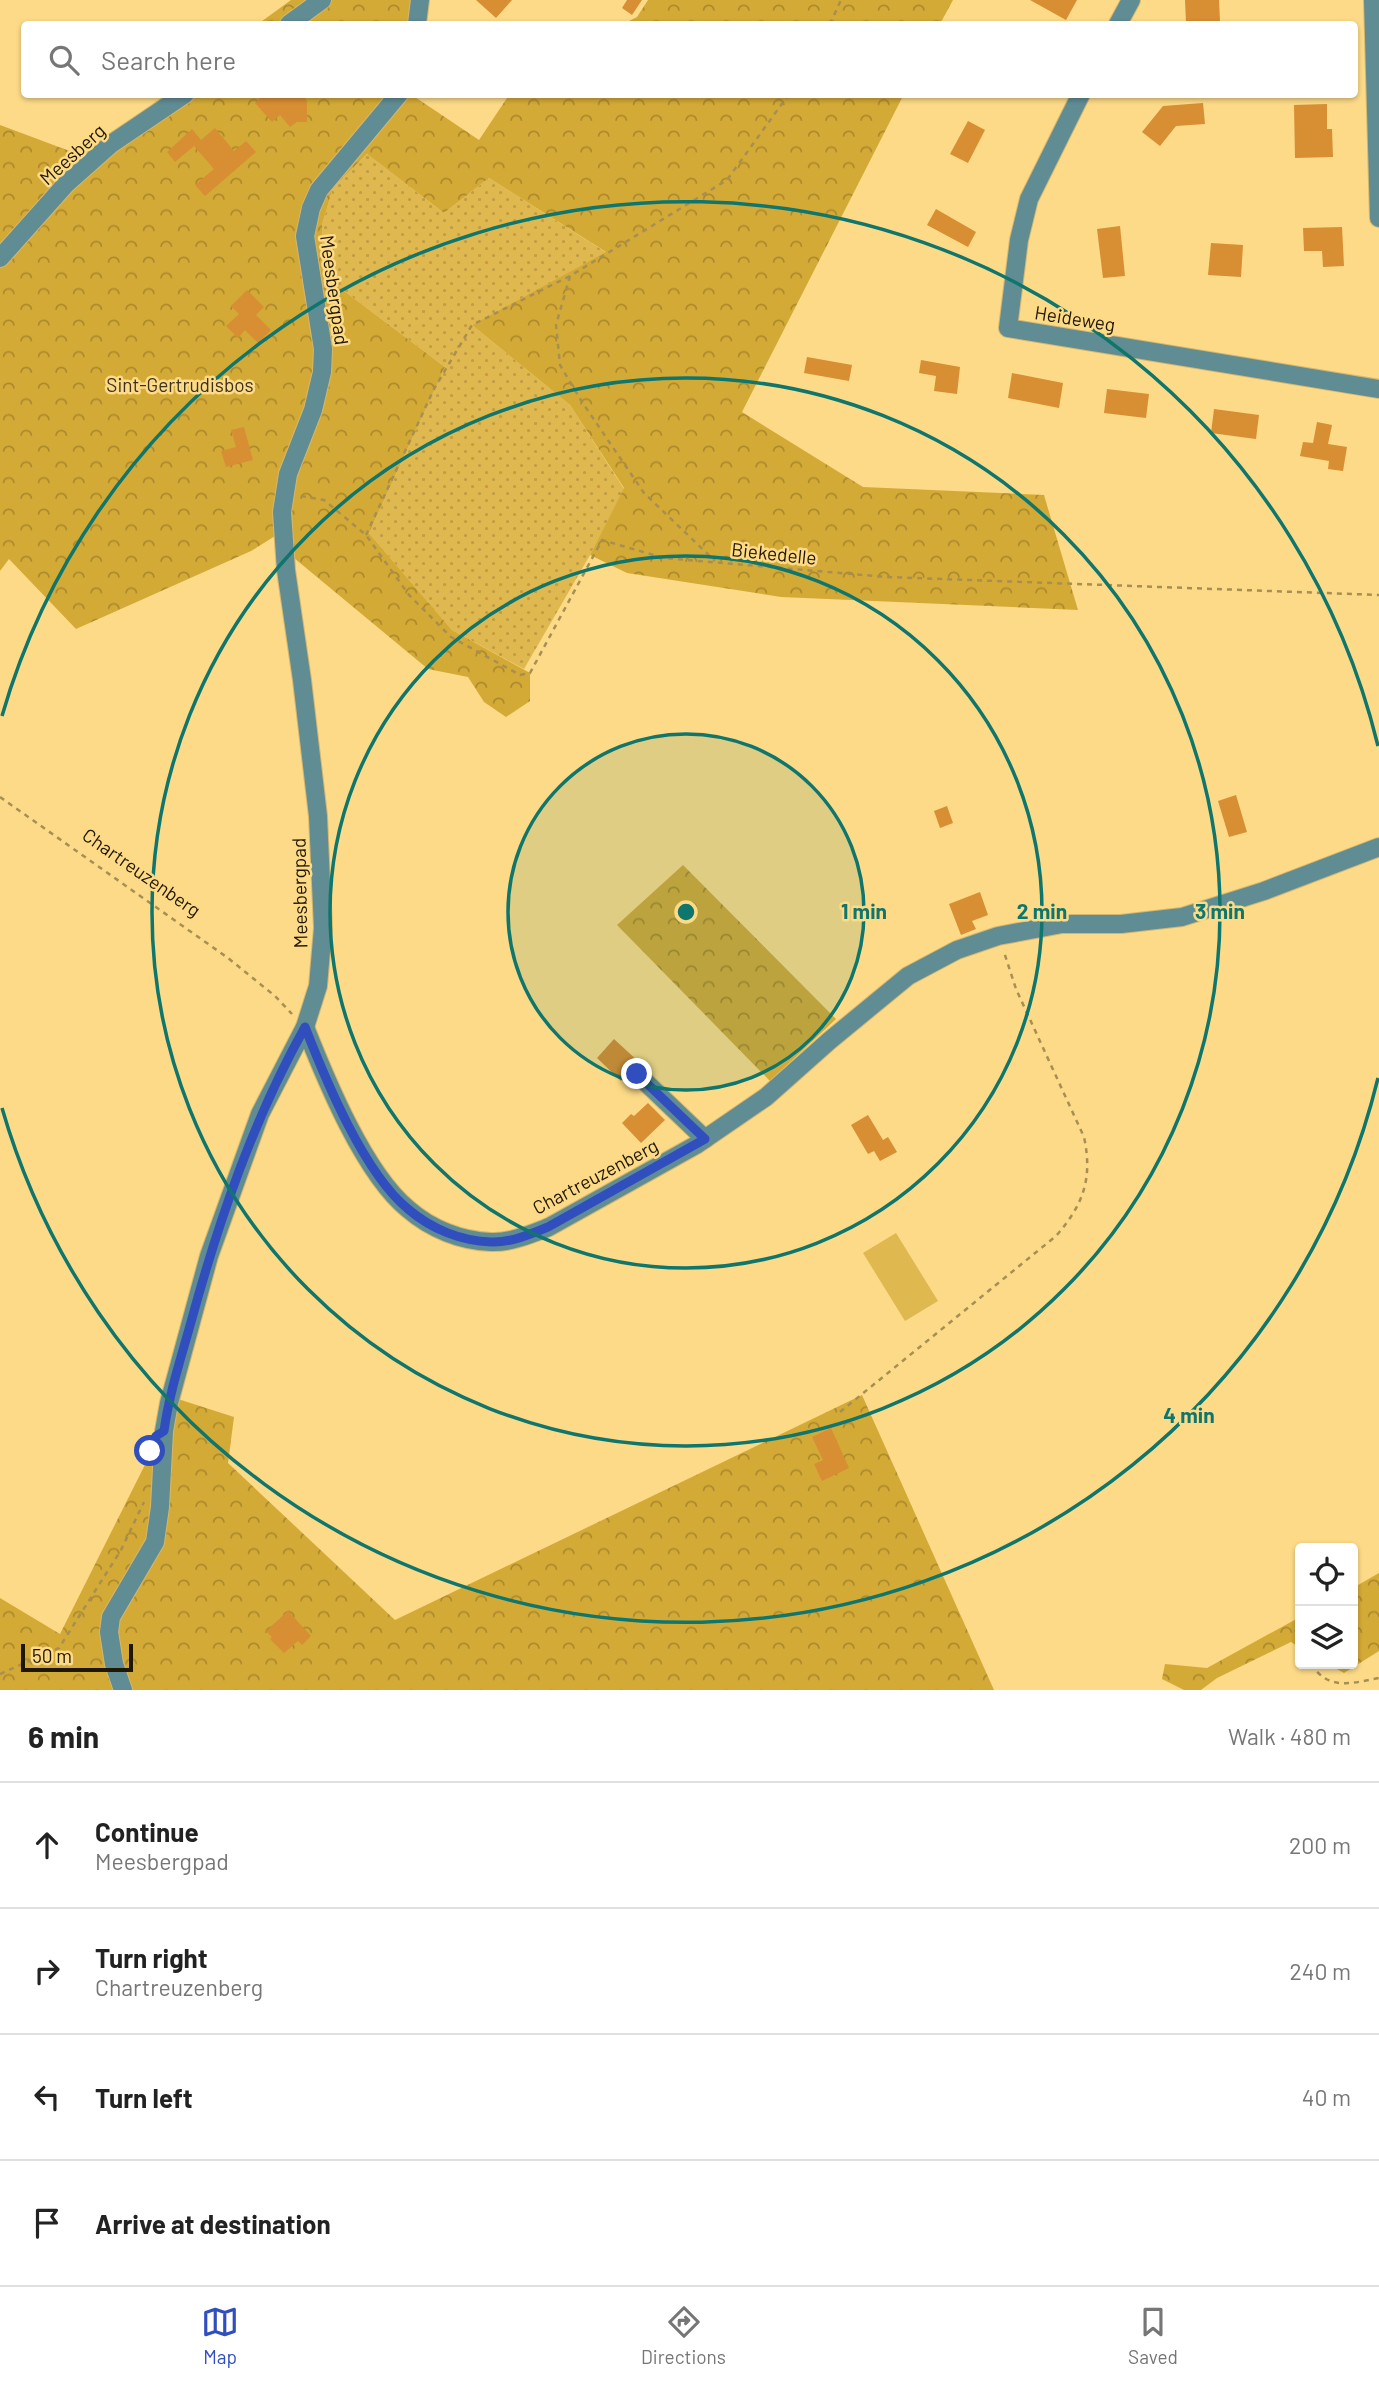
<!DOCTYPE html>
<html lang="en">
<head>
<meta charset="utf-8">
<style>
	body { margin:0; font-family:Barlow,sans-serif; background:#f6f6f6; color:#222 }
	.controls { position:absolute; right:21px; bottom:21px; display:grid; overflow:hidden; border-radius:7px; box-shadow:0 2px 5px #0004 }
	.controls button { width:63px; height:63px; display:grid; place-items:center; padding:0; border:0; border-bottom:2px solid #e0e0e0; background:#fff; color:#222; font:35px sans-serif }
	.scale { position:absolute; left:21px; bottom:18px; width:112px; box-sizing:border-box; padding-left:7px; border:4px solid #201700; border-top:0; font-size:19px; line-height:24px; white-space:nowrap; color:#201700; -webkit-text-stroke:5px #fcda87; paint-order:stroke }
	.stop { position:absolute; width:21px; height:21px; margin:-16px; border:5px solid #314ebf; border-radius:50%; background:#fff }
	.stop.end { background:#314ebf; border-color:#fff; box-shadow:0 2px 7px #0008 }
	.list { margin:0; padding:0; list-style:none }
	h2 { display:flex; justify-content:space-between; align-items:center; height:91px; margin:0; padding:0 28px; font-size:30px }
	h2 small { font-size:23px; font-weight:400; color:#767676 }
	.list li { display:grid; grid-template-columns:46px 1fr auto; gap:21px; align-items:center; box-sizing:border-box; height:126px; padding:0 28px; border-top:2px solid #e0e0e0 }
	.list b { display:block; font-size:26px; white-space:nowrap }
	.list p { margin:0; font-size:23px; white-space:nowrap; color:#767676 }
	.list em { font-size:23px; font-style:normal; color:#767676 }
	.icon { flex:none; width:38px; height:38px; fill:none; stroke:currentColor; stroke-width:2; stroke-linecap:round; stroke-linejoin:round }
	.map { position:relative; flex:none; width:1379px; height:1690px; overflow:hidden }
	.search { position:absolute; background:#fff; box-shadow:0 2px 5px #0004; left:21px; right:21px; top:21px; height:77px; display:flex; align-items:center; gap:18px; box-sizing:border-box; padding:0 24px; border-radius:7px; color:#767676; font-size:26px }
	.sheet { height:595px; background:#fff }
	nav { display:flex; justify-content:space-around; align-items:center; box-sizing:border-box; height:98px; border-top:2px solid #e0e0e0; background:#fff; font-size:19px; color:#767676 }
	nav a { display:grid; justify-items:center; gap:4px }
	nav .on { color:#314ebf }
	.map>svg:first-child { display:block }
</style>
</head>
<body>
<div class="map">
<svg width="1379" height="1690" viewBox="0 0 1379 1690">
	<defs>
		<pattern id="grass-dots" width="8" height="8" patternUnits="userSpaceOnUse" patternTransform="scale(1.75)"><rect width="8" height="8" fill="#e0b850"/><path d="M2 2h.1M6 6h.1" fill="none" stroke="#c09d44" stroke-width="1.8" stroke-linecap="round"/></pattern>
		<pattern id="forest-crowns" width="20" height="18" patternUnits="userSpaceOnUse" patternTransform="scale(1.75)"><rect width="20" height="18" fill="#d4aa37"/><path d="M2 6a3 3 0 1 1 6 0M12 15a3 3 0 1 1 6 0" fill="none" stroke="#ac892c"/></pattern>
	</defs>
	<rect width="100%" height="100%" fill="#fcda87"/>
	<!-- grass -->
	<path fill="url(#grass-dots)" d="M 367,154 L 444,213 L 489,178 L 607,253 L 472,325 L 570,405 L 624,489 L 590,555 L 524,669 L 452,630 L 369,533 L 445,367 L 323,275 L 322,225 L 333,188 Z"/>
	<!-- forest -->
	<g fill="url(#forest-crowns)">
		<path d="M 291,0 L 428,0 L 424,24 L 258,24 Z"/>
		<path d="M 648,0 L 953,0 L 940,24 L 623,24 L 637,17 Z"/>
		<path d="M 904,94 L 742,412 L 863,487 L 1044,495 L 1078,610 L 781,597 L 627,573 L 590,555 L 624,488 L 570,405 L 472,325 L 606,252 L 489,178 L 444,213 L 367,154 L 333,188 L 322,225 L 323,275 L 445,367 L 369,533 L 452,630 L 530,673 L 530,701 L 506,717 L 484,702 L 468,677 L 428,669 L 294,558 L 275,536 L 251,551 L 76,629 L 9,559 L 0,571 L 0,125 L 83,156 L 165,95 L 412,95 L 479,140 L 509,95 Z"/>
		<path d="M 683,865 L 836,1019 L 770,1081 L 617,925 Z"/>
		<path d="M 862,1395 L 994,1690 L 0,1690 L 0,1598 L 60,1634 L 178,1399 L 234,1417 L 228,1463 L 395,1620 Z"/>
		<path d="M 1379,1573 L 1379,1651 L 1344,1673 L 1328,1664 L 1353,1664 L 1353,1588 Z"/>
		<path d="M 1300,1617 L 1300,1648 L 1291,1642 L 1217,1678 L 1201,1690 L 1184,1690 L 1162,1679 L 1165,1664 L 1207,1668 Z"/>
	</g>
	<!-- pitch -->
	<path fill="#e0b850" d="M 896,1233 L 938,1301 L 905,1321 L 863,1253 Z"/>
	<!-- building -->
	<g fill="#d88e32">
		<path d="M 476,0 L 512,0 L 496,18 Z"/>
		<path d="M 627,0 L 642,0 L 632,15 L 622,8 Z"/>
		<path d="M 1030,0 L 1077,0 L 1066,20 Z"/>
		<path d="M 1185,0 L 1219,0 L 1220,21 L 1186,23 Z"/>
		<path d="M 265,94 L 302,94 L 307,101 L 307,122 L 297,122 L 290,127 L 280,115 L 272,122 L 255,103 Z"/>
		<path d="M 1203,103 L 1205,124 L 1176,126 L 1160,146 L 1142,132 L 1163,106 Z"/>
		<path d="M 1327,104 L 1327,129 L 1332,129 L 1333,157 L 1295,158 L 1294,105 Z"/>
		<path d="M 968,121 L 985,130 L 968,163 L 950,154 Z"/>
		<path d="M 215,128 L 234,151 L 246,141 L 256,152 L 205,196 L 195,185 L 214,169 L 194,146 Z"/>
		<path d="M 192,129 L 201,140 L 175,162 L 167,152 Z"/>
		<path d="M 936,209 L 976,232 L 968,247 L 927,225 Z"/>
		<path d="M 1120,226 L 1125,276 L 1103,278 L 1097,229 Z"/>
		<path d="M 1342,227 L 1344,266 L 1323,267 L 1322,251 L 1304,251 L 1303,228 Z"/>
		<path d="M 1211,243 L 1243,245 L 1241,277 L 1208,275 Z"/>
		<path d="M 247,290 L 264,307 L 256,315 L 271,330 L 258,343 L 245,330 L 238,338 L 226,326 L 239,314 L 231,306 Z"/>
		<path d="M 807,357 L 852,365 L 849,381 L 804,373 Z"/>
		<path d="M 921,360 L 960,367 L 957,394 L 934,391 L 936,376 L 919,373 Z"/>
		<path d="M 1012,373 L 1063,383 L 1059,408 L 1008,398 Z"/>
		<path d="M 1107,389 L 1149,394 L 1146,418 L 1104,413 Z"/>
		<path d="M 1214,409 L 1259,415 L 1256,439 L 1211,433 Z"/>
		<path d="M 1317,422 L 1332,425 L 1328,444 L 1347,447 L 1343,471 L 1328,469 L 1329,461 L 1300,456 L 1303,442 L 1313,443 Z"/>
		<path d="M 244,427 L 253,460 L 226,467 L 221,451 L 236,447 L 231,430 Z"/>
		<path d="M 1236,795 L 1247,832 L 1229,837 L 1218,801 Z"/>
		<path d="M 947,806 L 953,823 L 940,828 L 934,811 Z"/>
		<path d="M 980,892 L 988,915 L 972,921 L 976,929 L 961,935 L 949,904 Z"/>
		<path d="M 614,1039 L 639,1062 L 628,1067 L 626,1075 L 621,1081 L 597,1058 Z"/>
		<path d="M 648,1103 L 665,1120 L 641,1143 L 622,1123 L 631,1114 L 634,1116 Z"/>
		<path d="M 868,1115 L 883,1140 L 888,1137 L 897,1152 L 880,1161 L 874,1151 L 868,1154 L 851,1125 Z"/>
		<path d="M 831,1428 L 849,1468 L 822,1481 L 814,1464 L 823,1460 L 812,1437 Z"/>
		<path d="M 288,1611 L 311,1636 L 302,1645 L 298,1641 L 284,1653 L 270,1639 L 272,1637 L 266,1631 Z"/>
	</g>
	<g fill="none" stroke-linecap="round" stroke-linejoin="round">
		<defs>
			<g id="minor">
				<path d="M 1373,0 L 1379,218"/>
				<path d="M 289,24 L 322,0"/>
				<path d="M 417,24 L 420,0"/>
				<path d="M 1118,24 L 1131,0"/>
				<path d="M 1081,94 L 1029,199 L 1019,240 L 1008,328 L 1379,389"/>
				<path d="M 0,258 L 66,184 L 111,144 L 185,94"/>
				<path d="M 305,1027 C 326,1080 364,1173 408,1209 C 431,1229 461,1241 491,1242 C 510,1243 531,1234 549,1227 L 696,1145 L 766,1097 L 829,1041 L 908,976 L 957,950 L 998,936 L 1062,924 L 1121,924 L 1182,917 L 1264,891 L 1379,847"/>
				<path d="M 637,1074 L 705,1139"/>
				<path d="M 123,1690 L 114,1664 L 109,1632 L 111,1617 L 155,1542 L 160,1507 L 164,1431 L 169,1403 L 209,1256 L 260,1114 L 305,1027 L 318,986 L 323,928 L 318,816 L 302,680 L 286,570 L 282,512 L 288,474 L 313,410 L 322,372 L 323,349 L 305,236 L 311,208 L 319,190 L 399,94"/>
			</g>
		</defs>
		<!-- minor casing -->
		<use href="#minor" stroke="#d4b76f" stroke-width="20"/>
		<!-- path -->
		<g stroke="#a78f53" stroke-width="2.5" stroke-dasharray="5 5" stroke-linecap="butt">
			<path d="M 830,24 L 841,0"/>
			<path d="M 570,276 L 556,325 L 560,365 L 582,402 L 644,493 L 715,561"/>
			<path d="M 301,496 L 324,500 L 366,535 L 409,595 L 451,637 L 520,675 L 530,673 L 602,540 L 664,558 L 887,577 L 1379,595"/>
			<path d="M 366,535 L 434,389 L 472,325 L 570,276 L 727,180 L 789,94"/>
			<path d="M 0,797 L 228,958 L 275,996 L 292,1014"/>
			<path d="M 840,1412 L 1056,1236 C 1083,1205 1093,1179 1084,1137 L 1016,989 L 1004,952"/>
			<path d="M 1295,1630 L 1300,1641"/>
			<path d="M 1311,1664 C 1328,1690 1349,1684 1379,1678"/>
			<path d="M 0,1674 L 59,1648 L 121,1550 L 144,1502"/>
		</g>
		<!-- minor -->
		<use href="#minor" stroke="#608c93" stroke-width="18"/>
	</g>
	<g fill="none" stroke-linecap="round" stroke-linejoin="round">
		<!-- route -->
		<path stroke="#314ebf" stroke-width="9" d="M 150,1451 L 156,1436 L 164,1431 C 169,1394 181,1358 191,1322 C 219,1220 253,1120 305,1027 C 326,1081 364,1173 408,1209 C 431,1229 461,1241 491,1242 C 510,1243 531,1234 548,1227 L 705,1139 L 637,1074"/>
	</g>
	<!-- distance rings -->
	<circle cx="686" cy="912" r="178" fill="#0f766e" fill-opacity=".12"/>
	<g fill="none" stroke="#0f766e" stroke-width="3.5">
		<circle cx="686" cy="912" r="178"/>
		<circle cx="686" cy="912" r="356"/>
		<circle cx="686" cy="912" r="534"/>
		<path d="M1378 1078A712 712 0 0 1 2 1108M2 716A712 712 0 0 1 1378 746"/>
	</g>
	<g text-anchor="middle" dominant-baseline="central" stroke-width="5" stroke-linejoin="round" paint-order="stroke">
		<!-- street labels -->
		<g font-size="19" fill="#201700" stroke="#fcda87">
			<text transform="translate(72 154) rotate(-42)">Meesberg</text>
			<text transform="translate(335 290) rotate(82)">Meesbergpad</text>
			<text transform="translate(1075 318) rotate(9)">Heideweg</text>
			<text transform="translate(774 553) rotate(6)">Biekedelle</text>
			<text transform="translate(142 872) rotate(35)">Chartreuzenberg</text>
			<text transform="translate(299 893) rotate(-91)">Meesbergpad</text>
			<text transform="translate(595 1176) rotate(-28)">Chartreuzenberg</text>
		</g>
		<!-- park labels -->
		<g font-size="19" fill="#3c321b" stroke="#fcda87">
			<text x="180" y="384">Sint-Gertrudisbos</text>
		</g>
	</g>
	<circle cx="686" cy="912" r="10" fill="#0f766e" stroke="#fcda87" stroke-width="3.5"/>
	<g font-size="21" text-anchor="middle" font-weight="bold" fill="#0f766e" stroke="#fcda87" stroke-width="5" stroke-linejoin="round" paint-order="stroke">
		<text x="864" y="919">1 min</text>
		<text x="1042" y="919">2 min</text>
		<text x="1220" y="919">3 min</text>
		<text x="1189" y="1423">4 min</text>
	</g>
</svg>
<div class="controls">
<button><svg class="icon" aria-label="locate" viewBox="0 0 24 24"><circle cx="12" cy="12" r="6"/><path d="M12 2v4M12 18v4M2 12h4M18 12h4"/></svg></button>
<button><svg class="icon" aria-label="layers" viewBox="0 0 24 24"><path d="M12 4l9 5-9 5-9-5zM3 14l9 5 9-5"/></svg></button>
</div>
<div class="scale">50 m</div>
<div class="stop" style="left:150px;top:1451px"></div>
<div class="stop end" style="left:637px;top:1074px"></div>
<div class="search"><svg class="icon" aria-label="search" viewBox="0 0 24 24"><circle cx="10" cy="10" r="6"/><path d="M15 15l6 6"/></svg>Search here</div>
</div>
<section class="sheet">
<h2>6 min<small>Walk · 480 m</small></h2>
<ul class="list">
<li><svg class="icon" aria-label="ahead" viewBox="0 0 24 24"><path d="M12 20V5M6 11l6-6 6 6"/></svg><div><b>Continue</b><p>Meesbergpad</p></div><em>200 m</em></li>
<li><svg class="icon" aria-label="right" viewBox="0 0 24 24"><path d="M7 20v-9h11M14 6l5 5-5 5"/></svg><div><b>Turn right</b><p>Chartreuzenberg</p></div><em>240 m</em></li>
<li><svg class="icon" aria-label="left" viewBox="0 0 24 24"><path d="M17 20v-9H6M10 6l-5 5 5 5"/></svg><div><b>Turn left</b></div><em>40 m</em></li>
<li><svg class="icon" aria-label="arrive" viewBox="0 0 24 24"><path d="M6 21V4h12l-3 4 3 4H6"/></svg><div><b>Arrive at destination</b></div></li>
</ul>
</section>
<nav>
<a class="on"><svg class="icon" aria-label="map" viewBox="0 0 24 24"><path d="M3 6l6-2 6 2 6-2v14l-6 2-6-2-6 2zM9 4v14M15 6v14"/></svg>Map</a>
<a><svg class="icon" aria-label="directions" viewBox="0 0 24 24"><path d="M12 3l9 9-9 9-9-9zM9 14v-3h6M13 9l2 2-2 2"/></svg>Directions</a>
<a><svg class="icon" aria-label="saved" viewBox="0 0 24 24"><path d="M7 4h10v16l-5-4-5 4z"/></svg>Saved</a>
</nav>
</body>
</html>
